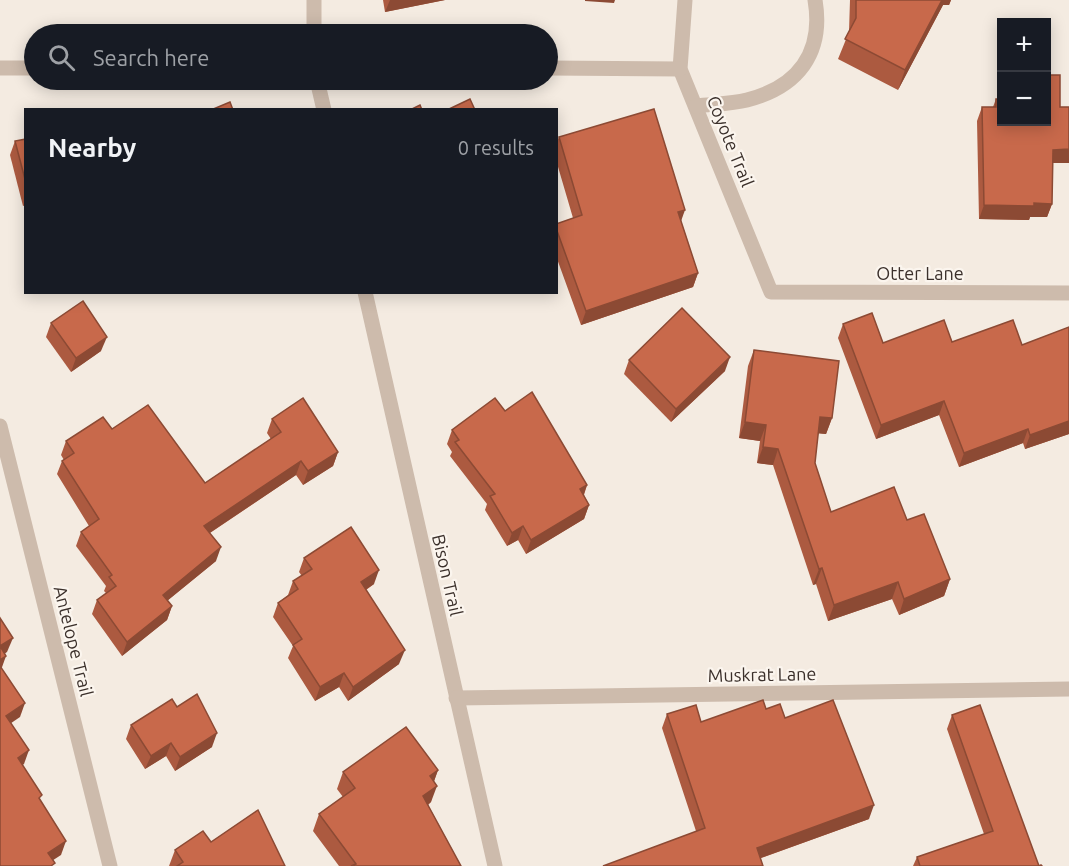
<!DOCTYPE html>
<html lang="en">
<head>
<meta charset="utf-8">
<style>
	body { margin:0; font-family:Ubuntu,sans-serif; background:#242831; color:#f1f3f6 }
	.controls { position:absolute; right:18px; top:18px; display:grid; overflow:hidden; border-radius:0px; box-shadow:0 3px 15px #0003 }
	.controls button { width:54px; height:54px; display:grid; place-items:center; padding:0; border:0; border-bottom:2px solid #363941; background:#171b24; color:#f1f3f6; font:30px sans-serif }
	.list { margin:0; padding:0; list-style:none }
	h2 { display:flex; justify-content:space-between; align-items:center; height:78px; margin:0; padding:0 24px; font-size:26px }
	h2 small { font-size:20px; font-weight:400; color:#9ea1a6 }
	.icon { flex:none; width:33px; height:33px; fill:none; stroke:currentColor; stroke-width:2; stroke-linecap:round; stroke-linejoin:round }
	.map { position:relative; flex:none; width:1069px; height:866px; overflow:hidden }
	.search { position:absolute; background:#171b24; box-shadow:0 3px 15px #0003; left:24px; top:24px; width:534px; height:66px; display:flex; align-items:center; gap:15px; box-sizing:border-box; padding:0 21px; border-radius:33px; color:#9ea1a6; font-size:22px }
	.panel { position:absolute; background:#171b24; box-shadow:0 3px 15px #0003; left:24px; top:108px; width:534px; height:186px; border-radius:0px }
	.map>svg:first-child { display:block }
</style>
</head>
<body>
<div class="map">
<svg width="1069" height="866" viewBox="0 0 1069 866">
	<rect width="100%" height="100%" fill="#f4ebe1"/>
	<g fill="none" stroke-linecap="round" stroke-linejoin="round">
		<!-- minor -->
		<g stroke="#cdbbac" stroke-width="15">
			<path d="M 314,0 L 314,34"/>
			<path d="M 685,0 L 680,69 L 771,292 L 1069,293"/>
			<path d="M 0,68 L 34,68"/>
			<path d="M 548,68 L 680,69"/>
			<path d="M 317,80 L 324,110"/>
			<path d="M 696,106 C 712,104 731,104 747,100 C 798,87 824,53 815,0"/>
			<path d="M 365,292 L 495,866"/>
			<path d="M 0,426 L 110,866"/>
			<path d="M 456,698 L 1069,689"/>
		</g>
	</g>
	<!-- wall -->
	<g fill="#ac5a40">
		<path d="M 383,0 L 445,0 L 385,12 Z"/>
		<path d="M 850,0 L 951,0 L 949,5 L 943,5 L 898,90 L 838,59 L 849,32 Z"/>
		<path d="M 996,99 L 1052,163 L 1052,204 L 1047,217 L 1030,217 L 1029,220 L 979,219 L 977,121 L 982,107 L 993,107 Z"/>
		<path d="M 559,137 L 681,221 L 698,273 L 693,287 L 581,325 L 556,256 L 556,224 L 573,218 L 556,160 L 556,144 Z"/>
		<path d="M 26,139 L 26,205 L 23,206 L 10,155 L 15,141 Z"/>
		<path d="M 51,323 L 101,351 L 71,372 L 46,337 Z"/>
		<path d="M 843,324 L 883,343 L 952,342 L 1022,345 L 1069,327 L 1069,434 L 1025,449 L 1023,443 L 959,467 L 939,415 L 876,439 L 838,338 Z"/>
		<path d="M 754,350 L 832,418 L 826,434 L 818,433 L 815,463 L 831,512 L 907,520 L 950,579 L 944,596 L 899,615 L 892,599 L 828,621 L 816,584 L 813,585 L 773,465 L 757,463 L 760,441 L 739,438 L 748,366 Z"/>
		<path d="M 629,360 L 725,371 L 671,422 L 624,374 Z"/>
		<path d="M 505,411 L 587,485 L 584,495 L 589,505 L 584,519 L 526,554 L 518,540 L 507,546 L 485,510 L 487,504 L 450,456 L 452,452 L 447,444 L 452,430 Z"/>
		<path d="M 272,419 L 338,452 L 333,466 L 303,485 L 296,475 L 210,533 L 216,561 L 167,601 L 172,606 L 167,620 L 122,656 L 92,614 L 97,600 L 106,593 L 104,591 L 106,586 L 76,546 L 81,532 L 89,526 L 57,474 L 62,461 L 64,460 L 61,455 L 66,441 L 112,429 L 205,483 L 271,439 L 267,433 Z"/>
		<path d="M 304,558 L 374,584 L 366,590 L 399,664 L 348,701 L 339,687 L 315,701 L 288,658 L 293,646 L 273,617 L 278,603 L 288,595 L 293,581 L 302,576 L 299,572 Z"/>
		<path d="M 177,707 L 212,747 L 175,771 L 166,756 L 145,769 L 126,739 L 131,725 Z"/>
		<path d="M 766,709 L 785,718 L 869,819 L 761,858 L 696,831 L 662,728 L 667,714 L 701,722 Z"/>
		<path d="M 952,715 L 1039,866 L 1042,866 L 913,866 L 917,857 L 984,834 L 947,729 Z"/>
		<path d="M 438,770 L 434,781 L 431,802 L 428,805 L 461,866 L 339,866 L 313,831 L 319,814 L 343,797 L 337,789 L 343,772 Z"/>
		<path d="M 211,842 L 285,866 L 169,866 L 175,850 Z"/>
	</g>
	<!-- shaded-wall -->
	<g fill="#8c4a34">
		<path d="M 390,0 L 445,0 L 385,12 Z"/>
		<path d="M 585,0 L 615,0 L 614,3 L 585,1 Z"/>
		<path d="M 942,0 L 951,0 L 949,5 L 943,5 L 898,90 L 905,70 Z"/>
		<path d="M 1069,149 L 1069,163 L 1048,163 L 1053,150 Z"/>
		<path d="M 1034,203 L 1052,204 L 1047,217 L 1030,217 L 1029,220 L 979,219 L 984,205 Z"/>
		<path d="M 685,210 L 680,224 L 678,212 Z"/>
		<path d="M 698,273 L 693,287 L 581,325 L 586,311 Z"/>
		<path d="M 107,337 L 101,351 L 71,372 L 76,358 Z"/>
		<path d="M 730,357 L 725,371 L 671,422 L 676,409 Z"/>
		<path d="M 944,401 L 939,415 L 876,439 L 881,425 Z"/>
		<path d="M 820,417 L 832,418 L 826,434 L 814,433 Z"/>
		<path d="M 1069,421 L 1069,434 L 1025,449 L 1030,435 Z"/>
		<path d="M 745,422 L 766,425 L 760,441 L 739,438 Z"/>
		<path d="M 1028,429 L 1023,443 L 959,467 L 964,453 Z"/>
		<path d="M 763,447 L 778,449 L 773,465 L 757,463 Z"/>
		<path d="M 338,452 L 333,466 L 303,485 L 308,471 Z"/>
		<path d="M 301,461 L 296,475 L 199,540 L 204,526 Z"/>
		<path d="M 587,485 L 582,499 L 580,489 Z"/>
		<path d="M 589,505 L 584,519 L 526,554 L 531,540 Z"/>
		<path d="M 523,526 L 518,540 L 507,546 L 512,533 Z"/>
		<path d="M 221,547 L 216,561 L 157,609 L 163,595 Z"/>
		<path d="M 822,568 L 816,584 L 813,585 L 819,569 Z"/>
		<path d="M 379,570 L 374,584 L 356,596 L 361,582 Z"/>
		<path d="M 950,579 L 944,596 L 899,615 L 904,599 Z"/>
		<path d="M 898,582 L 892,599 L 828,621 L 834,605 Z"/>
		<path d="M 172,606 L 167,620 L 122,656 L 127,642 Z"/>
		<path d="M 13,638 L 7,652 L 0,657 L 0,646 Z"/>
		<path d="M 405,650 L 399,664 L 348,701 L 353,687 Z"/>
		<path d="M 6,656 L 1,670 L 0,671 L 0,660 Z"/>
		<path d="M 344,673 L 339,687 L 315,701 L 320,687 Z"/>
		<path d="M 25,703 L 20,717 L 1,730 L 6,716 Z"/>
		<path d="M 217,733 L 212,747 L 175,771 L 180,757 Z"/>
		<path d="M 171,743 L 166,756 L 145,769 L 151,756 Z"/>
		<path d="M 29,750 L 24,764 L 13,772 L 18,758 Z"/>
		<path d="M 438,770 L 432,787 L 430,776 Z"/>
		<path d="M 437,786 L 431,802 L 417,812 L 423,796 Z"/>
		<path d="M 874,805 L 869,819 L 752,861 L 757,848 Z"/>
		<path d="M 66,841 L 61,855 L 44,866 L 48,853 Z"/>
	</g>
	<!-- building -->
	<g fill="#c8694b" stroke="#8c4a34" stroke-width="1.5">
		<path d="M 856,0 L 942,0 L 905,70 L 845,39 L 856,18 Z"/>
		<path d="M 1047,75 L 1060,75 L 1060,107 L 1069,107 L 1069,149 L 1053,150 L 1052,204 L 1034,203 L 1034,206 L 984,205 L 982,107 L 996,107 L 996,99 L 1002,99 L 1002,122 L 1047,122 Z"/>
		<path d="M 470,99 L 475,110 L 447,110 Z"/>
		<path d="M 230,102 L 233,110 L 211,110 Z"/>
		<path d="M 420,105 L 422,110 L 410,110 Z"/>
		<path d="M 654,109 L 685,210 L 678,212 L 698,273 L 586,311 L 556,228 L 556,224 L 582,215 L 559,137 Z"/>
		<path d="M 26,139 L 26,183 L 15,141 Z"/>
		<path d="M 83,301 L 107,337 L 76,358 L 51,323 Z"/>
		<path d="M 682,308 L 730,357 L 676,409 L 629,360 Z"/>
		<path d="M 872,313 L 883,343 L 944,320 L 952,342 L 1013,320 L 1022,345 L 1069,327 L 1069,421 L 1030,435 L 1028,429 L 964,453 L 944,401 L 881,425 L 843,324 Z"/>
		<path d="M 754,350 L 839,361 L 832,418 L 820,417 L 815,463 L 831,512 L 894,487 L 907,520 L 924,514 L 950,579 L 904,599 L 898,582 L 834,605 L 822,568 L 819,569 L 778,449 L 763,447 L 766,425 L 745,422 Z"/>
		<path d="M 532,392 L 587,485 L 580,489 L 589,505 L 531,540 L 523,526 L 512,533 L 490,496 L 495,494 L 455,442 L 459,440 L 452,430 L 495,398 L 505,411 Z"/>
		<path d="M 303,398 L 338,452 L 308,471 L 301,461 L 204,526 L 221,547 L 163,595 L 172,606 L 127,642 L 97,600 L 116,586 L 109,577 L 112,575 L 81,532 L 99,519 L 62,461 L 74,453 L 66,441 L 103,417 L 112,429 L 148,405 L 205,483 L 281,432 L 272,419 Z"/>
		<path d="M 351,527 L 379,570 L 361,582 L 405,650 L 353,687 L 344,673 L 320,687 L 293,645 L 302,639 L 278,603 L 298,589 L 293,581 L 312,569 L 304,558 Z"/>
		<path d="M 0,618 L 13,638 L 0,646 Z"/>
		<path d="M 0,646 L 6,656 L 0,660 Z"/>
		<path d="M 0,666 L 25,703 L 6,716 L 29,750 L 18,758 L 42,795 L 39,798 L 66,841 L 48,853 L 55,863 L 51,866 L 0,866 Z"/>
		<path d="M 197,694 L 217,733 L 180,757 L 171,743 L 151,756 L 131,725 L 172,699 L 177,707 Z"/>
		<path d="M 763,700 L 766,709 L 780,704 L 785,718 L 833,700 L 874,805 L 757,848 L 763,866 L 603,866 L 705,828 L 667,714 L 696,705 L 701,722 Z"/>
		<path d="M 980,705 L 1039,866 L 1041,865 L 1042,866 L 920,866 L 917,857 L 993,831 L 952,715 Z"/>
		<path d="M 406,727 L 438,770 L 430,776 L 437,786 L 423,796 L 461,866 L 351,866 L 356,864 L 319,814 L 355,788 L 343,772 Z"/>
		<path d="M 258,810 L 285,866 L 177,866 L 183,862 L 175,850 L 203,831 L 211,842 Z"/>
	</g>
	<g text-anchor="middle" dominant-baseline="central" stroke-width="4.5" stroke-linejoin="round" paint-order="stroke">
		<!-- street labels -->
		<g font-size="18" fill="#3b302b" stroke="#fbf5ee">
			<text transform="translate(731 141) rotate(68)">Coyote Trail</text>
			<text x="920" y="273">Otter Lane</text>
			<text transform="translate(448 575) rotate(77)">Bison Trail</text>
			<text transform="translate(74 641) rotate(76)">Antelope Trail</text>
			<text transform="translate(762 674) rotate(-1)">Muskrat Lane</text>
		</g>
	</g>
</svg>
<div class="controls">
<button>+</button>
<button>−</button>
</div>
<div class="search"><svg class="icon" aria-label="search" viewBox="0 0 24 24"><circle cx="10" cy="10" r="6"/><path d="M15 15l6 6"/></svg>Search here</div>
<section class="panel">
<h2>Nearby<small>0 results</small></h2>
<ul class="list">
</ul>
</section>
</div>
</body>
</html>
